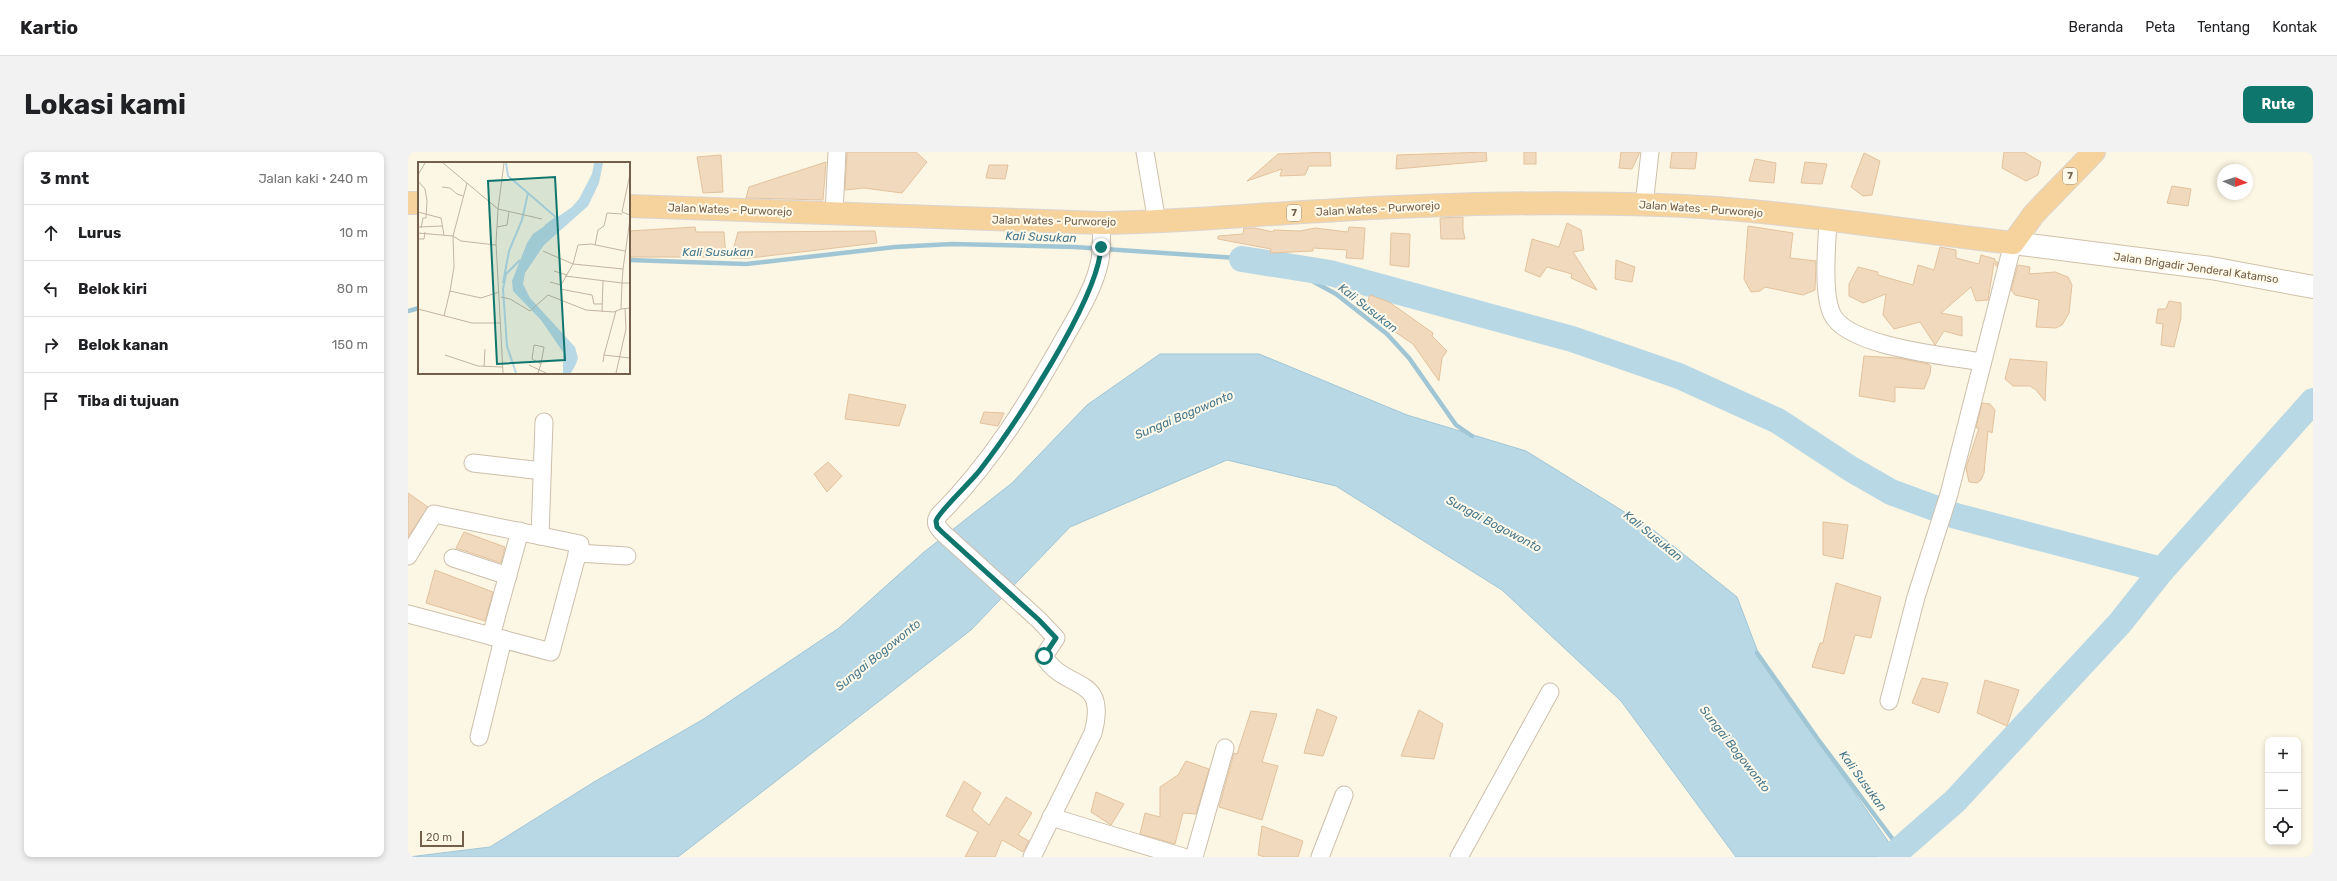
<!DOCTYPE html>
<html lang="id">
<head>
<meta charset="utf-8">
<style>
	body { margin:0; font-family:Rubik,sans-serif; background:#f2f2f2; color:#202124 }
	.controls { position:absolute; right:12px; bottom:12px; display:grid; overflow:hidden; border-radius:8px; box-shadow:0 2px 6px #0003 }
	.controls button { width:36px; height:36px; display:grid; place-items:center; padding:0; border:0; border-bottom:1px solid #e0e0e0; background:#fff; color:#202124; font:20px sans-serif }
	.compass { position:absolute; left:1809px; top:12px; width:36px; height:36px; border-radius:50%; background:#fff; box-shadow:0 2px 6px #0003; rotate:93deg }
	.scale { position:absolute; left:12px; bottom:10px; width:44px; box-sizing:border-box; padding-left:4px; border:2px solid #745f4a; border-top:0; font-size:11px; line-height:14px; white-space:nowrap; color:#745f4a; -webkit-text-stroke:3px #fffaea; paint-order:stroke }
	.stop { position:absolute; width:12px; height:12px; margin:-9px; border:3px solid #0f766e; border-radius:50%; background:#fff }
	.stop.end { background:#0f766e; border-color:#fff; box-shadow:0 1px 4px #0008 }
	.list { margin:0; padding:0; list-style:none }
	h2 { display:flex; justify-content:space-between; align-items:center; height:52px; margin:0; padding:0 16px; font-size:17px }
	h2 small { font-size:13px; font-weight:400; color:#757577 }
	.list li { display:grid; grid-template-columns:26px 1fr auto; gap:12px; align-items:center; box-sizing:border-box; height:56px; padding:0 16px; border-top:1px solid #e0e0e0 }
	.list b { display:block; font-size:15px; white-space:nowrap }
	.list em { font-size:13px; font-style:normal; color:#757577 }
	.icon { flex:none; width:22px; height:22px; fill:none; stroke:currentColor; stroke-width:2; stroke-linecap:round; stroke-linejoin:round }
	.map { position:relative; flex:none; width:1905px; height:705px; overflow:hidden; border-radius:8px }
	header { display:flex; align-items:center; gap:24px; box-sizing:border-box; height:56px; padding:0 20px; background:#fff; border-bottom:1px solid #e0e0e0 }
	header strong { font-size:19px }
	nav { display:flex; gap:22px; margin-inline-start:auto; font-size:14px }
	.intro { display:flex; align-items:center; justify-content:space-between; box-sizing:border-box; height:96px; padding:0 24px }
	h1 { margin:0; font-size:28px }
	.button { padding:10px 18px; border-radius:8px; background:#0f766e; color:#fff; font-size:14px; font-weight:700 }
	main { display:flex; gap:24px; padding:0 24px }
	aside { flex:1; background:#fff; border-radius:8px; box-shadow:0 2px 6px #0003 }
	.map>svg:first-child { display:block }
</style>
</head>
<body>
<header>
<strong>Kartio</strong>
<nav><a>Beranda</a><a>Peta</a><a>Tentang</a><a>Kontak</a></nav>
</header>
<div class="intro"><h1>Lokasi kami</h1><a class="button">Rute</a></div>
<main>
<aside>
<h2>3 mnt<small>Jalan kaki · 240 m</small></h2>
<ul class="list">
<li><svg class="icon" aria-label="ahead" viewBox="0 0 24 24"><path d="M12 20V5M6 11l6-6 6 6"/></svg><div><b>Lurus</b></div><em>10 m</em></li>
<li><svg class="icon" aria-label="left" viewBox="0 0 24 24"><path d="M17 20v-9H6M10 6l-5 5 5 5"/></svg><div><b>Belok kiri</b></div><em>80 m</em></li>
<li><svg class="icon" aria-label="right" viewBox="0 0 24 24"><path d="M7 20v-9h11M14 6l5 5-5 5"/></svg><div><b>Belok kanan</b></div><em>150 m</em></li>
<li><svg class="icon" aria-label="arrive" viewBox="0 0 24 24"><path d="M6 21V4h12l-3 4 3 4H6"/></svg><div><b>Tiba di tujuan</b></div></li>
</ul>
</aside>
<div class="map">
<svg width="1905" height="705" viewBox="0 0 1905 705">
	<rect width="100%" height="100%" fill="#fcf6e4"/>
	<!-- water -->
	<path fill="#b9d8e5" stroke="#a0c6d6" d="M 752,202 L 851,202 L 999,263 L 1118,299 L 1244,377 L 1329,445 L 1351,503 L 1491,705 L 1328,705 L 1213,549 L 1094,438 L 928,334 L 819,308 L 662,375 L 563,478 L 270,705 L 1,705 L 82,695 L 186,630 L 294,568 L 431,476 L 516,400 L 604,331 L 679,253 Z"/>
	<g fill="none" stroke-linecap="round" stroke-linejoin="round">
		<!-- stream -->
		<g stroke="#a0c6d6" stroke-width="4.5">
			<path d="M 221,108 L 338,112 L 487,95 L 544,92 L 667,95 L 829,106 L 897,125 L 928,142 L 979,182 L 1001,206 L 1048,273 L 1064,284"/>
			<path d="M 0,159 L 11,156"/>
			<path d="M 1349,501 L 1409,586 L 1492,697"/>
		</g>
		<!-- river -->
		<g stroke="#b9d8e5" stroke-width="26">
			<path d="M 834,107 L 922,121 L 1164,187 L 1271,224 L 1370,269 L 1443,317 L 1483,340 L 1548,364 L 1754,418 L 1712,471 L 1547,649 L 1483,705"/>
			<path d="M 1754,418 L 1905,249"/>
		</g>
	</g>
	<!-- building -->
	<g fill="#f0d9bc" stroke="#e3c29d">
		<path d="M 439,0 L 508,0 L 519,10 L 494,41 L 456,36 L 437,38 Z"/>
		<path d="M 922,0 L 923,14 L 901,14 L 897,23 L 872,24 L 874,17 L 839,29 L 870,2 Z"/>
		<path d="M 1078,0 L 1079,9 L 988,17 L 989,3 Z"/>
		<rect x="1116" y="0" width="12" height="12"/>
		<path d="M 1213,0 L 1232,0 L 1224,17 L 1211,16 Z"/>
		<path d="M 1264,0 L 1289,0 L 1287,17 L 1262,16 Z"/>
		<path d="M 1596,0 L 1616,0 L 1633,10 L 1630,23 L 1618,29 L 1594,16 Z"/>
		<path d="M 1456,1 L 1472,9 L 1464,43 L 1455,44 L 1443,35 Z"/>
		<path d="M 313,3 L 315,40 L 295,41 L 289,5 Z"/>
		<path d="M 1347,7 L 1368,11 L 1366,31 L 1341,29 Z"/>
		<path d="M 418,10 L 415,48 L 338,46 L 341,35 Z"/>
		<path d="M 1397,10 L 1419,12 L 1414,32 L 1393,31 Z"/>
		<path d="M 581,13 L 600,13 L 597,27 L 578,26 Z"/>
		<path d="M 1764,34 L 1783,37 L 1780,54 L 1759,51 Z"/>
		<path d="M 1055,65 L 1055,78 L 1057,87 L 1033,87 L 1032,66 Z"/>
		<path d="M 1159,71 L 1173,78 L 1176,98 L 1165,100 L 1189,138 L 1163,126 L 1164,122 L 1139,115 L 1132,125 L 1117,119 L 1124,87 L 1151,95 Z"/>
		<path d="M 1340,74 L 1385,81 L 1382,106 L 1408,109 L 1407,138 L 1395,143 L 1357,135 L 1352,139 L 1343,140 L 1336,127 Z"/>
		<path d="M 287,75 L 288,80 L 316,80 L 318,105 L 221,105 L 221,79 Z"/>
		<path d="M 941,75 L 957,76 L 955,107 L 938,106 L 939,98 L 905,96 L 905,99 L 862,101 L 863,97 L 810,87 L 810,84 L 835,82 L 836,76 L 847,76 L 865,80 L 866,78 L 892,79 L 907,76 L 940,80 Z"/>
		<path d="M 467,79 L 469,91 L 342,106 L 323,106 L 330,80 Z"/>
		<path d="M 983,81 L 1002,82 L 1001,115 L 982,113 Z"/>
		<path d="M 1532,95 L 1548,98 L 1548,106 L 1571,112 L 1573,103 L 1587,107 L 1587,110 L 1590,110 L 1589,115 L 1586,111 L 1580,148 L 1568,149 L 1563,135 L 1533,161 L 1554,165 L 1554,184 L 1536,179 L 1527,193 L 1512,170 L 1486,177 L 1475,163 L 1478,142 L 1455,151 L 1441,144 L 1441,132 L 1450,115 L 1470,120 L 1470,123 L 1505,133 L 1510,113 L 1526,118 Z"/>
		<path d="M 1208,108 L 1227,115 L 1224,130 L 1207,127 Z"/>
		<path d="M 1610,113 L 1622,115 L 1621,122 L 1647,120 L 1660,125 L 1664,133 L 1661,161 L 1654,173 L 1648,176 L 1628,175 L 1631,148 L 1607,143 L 1603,138 Z"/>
		<path d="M 962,143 L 981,150 L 1025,181 L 1024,184 L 1039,199 L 1034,206 L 1031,229 L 1005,192 L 953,157 L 959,151 Z"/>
		<path d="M 1761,149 L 1773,151 L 1773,166 L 1766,195 L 1753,193 L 1755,172 L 1748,171 L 1750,157 L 1758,157 Z"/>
		<path d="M 1456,204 L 1490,206 L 1520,212 L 1523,214 L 1522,222 L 1516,237 L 1487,235 L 1487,250 L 1451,244 Z"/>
		<path d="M 1602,207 L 1639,210 L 1637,249 L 1628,238 L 1622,234 L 1605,234 L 1597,227 Z"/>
		<path d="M 441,242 L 498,253 L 491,274 L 437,267 Z"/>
		<path d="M 1574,251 L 1582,252 L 1587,258 L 1584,281 L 1580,279 L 1576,321 L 1573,328 L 1569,331 L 1561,330 L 1558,316 L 1571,276 L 1568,276 Z"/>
		<path d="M 576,260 L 596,261 L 590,274 L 572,271 Z"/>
		<path d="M 420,310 L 434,324 L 419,340 L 406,322 Z"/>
		<path d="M 0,341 L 20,355 L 0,385 Z"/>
		<path d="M 1415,370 L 1440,373 L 1435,407 L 1415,403 Z"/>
		<path d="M 56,380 L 97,395 L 93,411 L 48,396 Z"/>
		<path d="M 27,418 L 85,440 L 77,469 L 18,451 Z"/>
		<path d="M 1428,431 L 1473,445 L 1463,486 L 1447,483 L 1436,522 L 1404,515 L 1412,491 L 1415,491 Z"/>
		<path d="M 1514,526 L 1540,531 L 1531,561 L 1504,551 Z"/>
		<path d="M 1577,528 L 1611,538 L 1599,574 L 1569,561 Z"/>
		<path d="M 909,557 L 929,565 L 915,604 L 896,601 Z"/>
		<path d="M 1011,558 L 1035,572 L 1026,607 L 993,604 Z"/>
		<path d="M 843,559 L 869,562 L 854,610 L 870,614 L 854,668 L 811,655 L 826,601 L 829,602 Z"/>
		<path d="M 778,609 L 801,617 L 788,662 L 775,661 L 767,692 L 732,682 L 737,661 L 752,665 L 752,635 L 770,623 Z"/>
		<path d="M 556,629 L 573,641 L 564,658 L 581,673 L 598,645 L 624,661 L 610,683 L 621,689 L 615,700 L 594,688 L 587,705 L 557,705 L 570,680 L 538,664 Z"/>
		<path d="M 688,640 L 716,652 L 703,673 L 683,660 Z"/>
		<path d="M 854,674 L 895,689 L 890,705 L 857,705 L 850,703 Z"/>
	</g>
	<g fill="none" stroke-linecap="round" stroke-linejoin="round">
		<defs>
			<g id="minor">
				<path d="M 737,0 L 749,70"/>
				<path d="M 1236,53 L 1242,0"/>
				<path d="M 426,61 L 429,0"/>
				<path d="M 1420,67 C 1419,91 1414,141 1424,162 C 1439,195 1540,204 1574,210"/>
				<path d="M 65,311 L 134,319"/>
				<path d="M 132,384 L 136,270"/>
				<path d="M 169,401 L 219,404"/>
				<path d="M 0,404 L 26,362 L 172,392 L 143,500 L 0,462"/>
				<path d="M 45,406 L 100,424"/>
				<path d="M 83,484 L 112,379"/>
				<path d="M 1481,549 L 1508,445 L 1541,342 L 1605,91"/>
				<path d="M 71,585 L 95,487"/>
				<path d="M 643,665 L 775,705"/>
				<path d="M 624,705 L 685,581 C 701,521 656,540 636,504 L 648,486 L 631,468 L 534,380 C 529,375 526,370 531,363 C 583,311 621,249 657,185 C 670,162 687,135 692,108 C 694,96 693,83 694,71"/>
				<path d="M 786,705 L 817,596"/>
				<path d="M 912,705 L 936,643"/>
				<path d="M 1051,705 L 1142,540"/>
			</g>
			<path id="secondary" d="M 1605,91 L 1803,116 L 1905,135"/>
			<g id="trunk">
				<path d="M 0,51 L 11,51"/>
				<path d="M 221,54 L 694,71 C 767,70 840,63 914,59 C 1026,52 1141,49 1253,53 C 1371,57 1488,78 1605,91 L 1626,62 L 1686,0"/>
			</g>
		</defs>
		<!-- minor casing -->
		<use href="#minor" stroke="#cdbfab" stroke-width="19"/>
		<!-- secondary casing -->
		<use href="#secondary" stroke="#d0c0a8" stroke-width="24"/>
		<!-- trunk casing -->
		<use href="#trunk" stroke="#dbd5d0" stroke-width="24"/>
		<!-- minor -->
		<use href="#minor" stroke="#fff" stroke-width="17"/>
		<!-- secondary -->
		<use href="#secondary" stroke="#fff" stroke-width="22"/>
		<!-- trunk -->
		<use href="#trunk" stroke="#f6d29d" stroke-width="22"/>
	</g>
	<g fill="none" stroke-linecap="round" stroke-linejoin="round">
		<!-- route -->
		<path stroke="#0f766e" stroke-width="5" d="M 636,504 L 648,486 L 631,468 L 534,380 L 529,375 L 528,369 C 530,360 564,329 572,318 C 606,274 690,148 693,95"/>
	</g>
	<g text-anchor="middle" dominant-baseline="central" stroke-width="4" stroke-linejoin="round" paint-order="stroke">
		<!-- shield labels -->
		<g fill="#fffaea" stroke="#9e8e7a" stroke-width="1">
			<rect x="1655" y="16" width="14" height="16" rx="3"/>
			<rect x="879" y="53" width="14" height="16" rx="3"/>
		</g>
		<g font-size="10" font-weight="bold" fill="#745f4a">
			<text x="1662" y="24">7</text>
			<text x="886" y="61">7</text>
		</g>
		<!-- street labels -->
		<g font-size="11" fill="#745f4a" stroke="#fffaea">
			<text transform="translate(970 57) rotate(-3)">Jalan Wates - Purworejo</text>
			<text transform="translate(1293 57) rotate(4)">Jalan Wates - Purworejo</text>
			<text transform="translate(322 58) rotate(2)">Jalan Wates - Purworejo</text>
			<text transform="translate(646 69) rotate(1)">Jalan Wates - Purworejo</text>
			<text transform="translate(1788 116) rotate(8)">Jalan Brigadir Jenderal Katamso</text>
		</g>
		<!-- water labels -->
		<g font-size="12" font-style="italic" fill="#48788d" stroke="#fffaea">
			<text transform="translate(633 85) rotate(2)">Kali Susukan</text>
			<text x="310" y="100">Kali Susukan</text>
			<text transform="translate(960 156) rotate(38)">Kali Susukan</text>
			<text transform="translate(776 263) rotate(-23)">Sungai Bogowonto</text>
			<text transform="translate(1086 372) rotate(28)">Sungai Bogowonto</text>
			<text transform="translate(1245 384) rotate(39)">Kali Susukan</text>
			<text transform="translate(470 503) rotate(-39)">Sungai Bogowonto</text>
			<text transform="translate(1327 597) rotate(52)">Sungai Bogowonto</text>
			<text transform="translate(1455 629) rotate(54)">Kali Susukan</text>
		</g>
	</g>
	<!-- overview -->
	<g transform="translate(10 10)">
		<rect width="212" height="212" fill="#fcf6e4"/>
		<path d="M 176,1 L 185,1 L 181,21 L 170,44 L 126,83 L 107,111 L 105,122 L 112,136 L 157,185 L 160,196 L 158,202 L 153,211 L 145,211 L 145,190 L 123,158 L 95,129 L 94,119 L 109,81 L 115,72 L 154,45 L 161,37 L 174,12 Z" fill="#b9d8e5"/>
		<path fill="none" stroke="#b9d8e5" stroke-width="2" d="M 88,1 L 90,14 L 110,31M 127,64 L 139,55M 85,121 L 91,89 L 104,58 L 110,31 L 140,57M 98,211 L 89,184 L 85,127 L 88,112 L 102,98"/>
		<path fill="none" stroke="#c2b5a1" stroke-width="1" d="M 25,1 L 80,47 L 78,81 L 85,211M 212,12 L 204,50 L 212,53M 0,13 L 7,1M 0,19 L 7,27 L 9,39 L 8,56 L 5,56 L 3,66M 24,25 L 32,26 L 39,32 L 45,34M 80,47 L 124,57M 80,47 L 86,1M 0,50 L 23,56 L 26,73M 0,65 L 25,64M 79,65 L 89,63 L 91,50M 0,71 L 35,74 L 43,79 L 78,83M 0,77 L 6,77 L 7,70M 177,83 L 180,68 L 186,64 L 189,51 L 204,52M 125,89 L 155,102 L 205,107 L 204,121 L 212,121M 205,107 L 212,57M 136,109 L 149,113M 147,114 L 204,121 L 203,147 L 212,146M 132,120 L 143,123 L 155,102 L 160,83 L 173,82 L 207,89M 142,127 L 174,133 L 176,142 L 184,142M 32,129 L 36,105 L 35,74 L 49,21M 83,135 L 92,137 L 112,149 L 130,133 L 168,148 L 196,150 L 203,147M 0,147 L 54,161 L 82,161M 184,150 L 185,119M 26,154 L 32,129 L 63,136 L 81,130M 27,193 L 60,204 L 84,205M 186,193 L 198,149M 185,200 L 186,193 L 212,196M 111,203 L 128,211M 66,205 L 67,187M 120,211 L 123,202 L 126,185 L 116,183 L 114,197 L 123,202M 198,211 L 208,167 L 207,146"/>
		<path fill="#0f766e" fill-opacity="0.15" stroke="#0f766e" stroke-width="2" d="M 137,15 L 147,198 L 79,202 L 70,19 Z"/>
		<rect width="212" height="212" fill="none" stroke="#745f4a" stroke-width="2"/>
	</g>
</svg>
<div class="controls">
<button>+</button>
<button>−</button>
<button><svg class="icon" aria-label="locate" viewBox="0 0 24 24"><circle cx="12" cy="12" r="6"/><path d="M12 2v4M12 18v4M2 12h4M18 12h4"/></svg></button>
</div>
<svg class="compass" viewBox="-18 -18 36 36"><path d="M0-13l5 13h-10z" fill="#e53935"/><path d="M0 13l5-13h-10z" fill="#757577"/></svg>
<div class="scale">20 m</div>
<div class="stop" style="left:636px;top:504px"></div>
<div class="stop end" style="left:693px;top:95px"></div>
</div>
</main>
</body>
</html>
